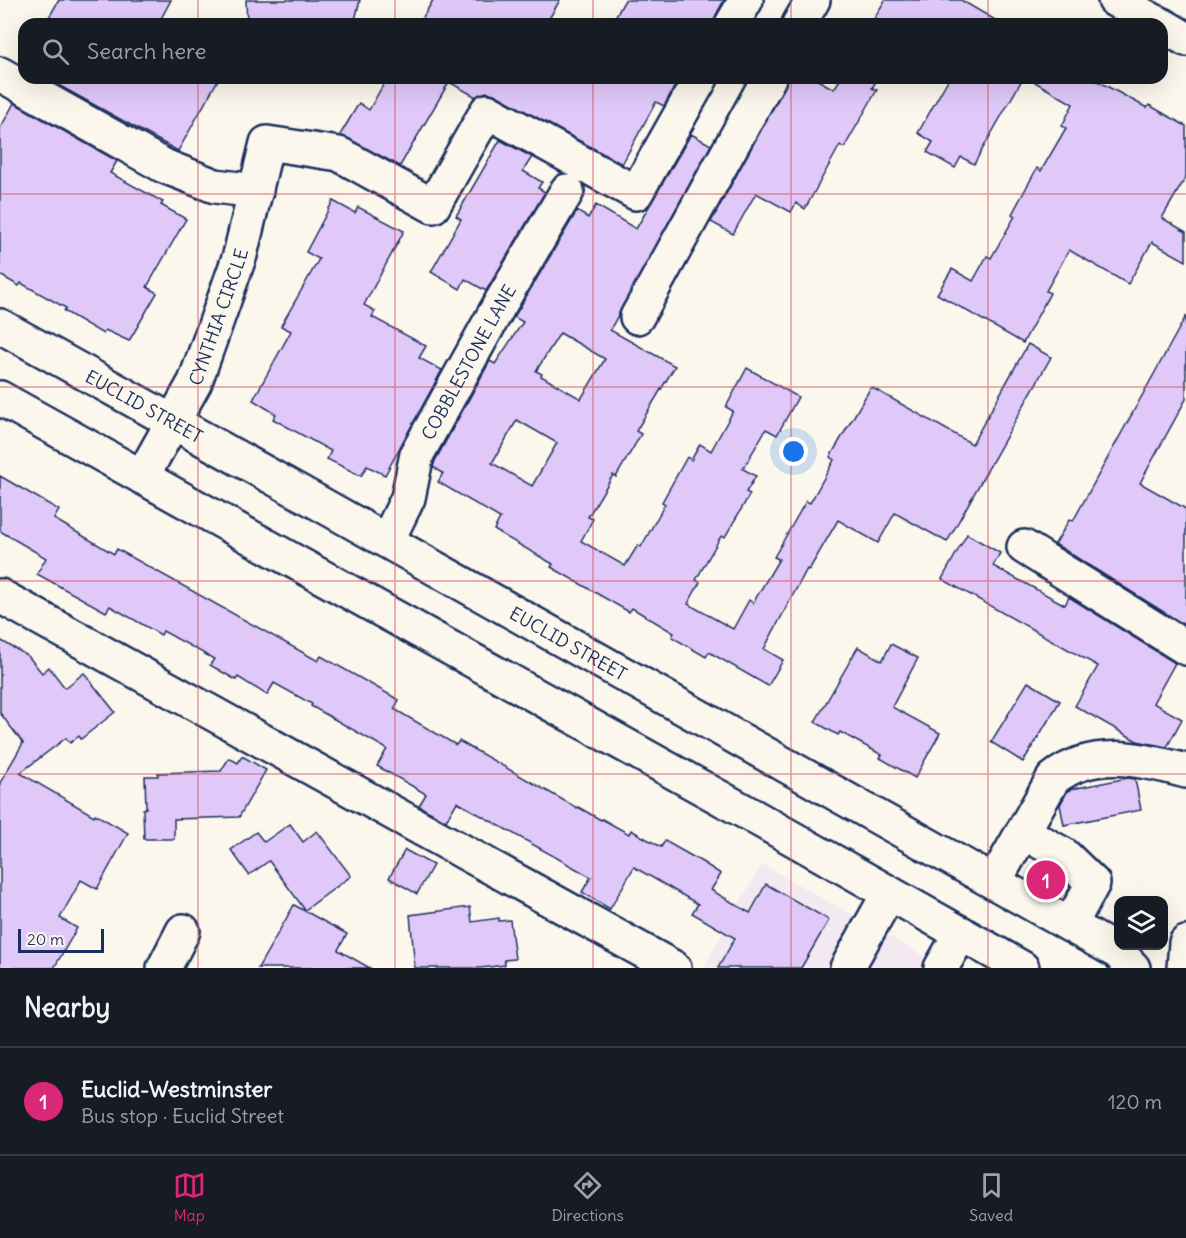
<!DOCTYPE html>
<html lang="en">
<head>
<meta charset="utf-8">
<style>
	body { margin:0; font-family:Delius,sans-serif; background:#20242c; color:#f1f3f6 }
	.controls { position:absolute; right:18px; bottom:18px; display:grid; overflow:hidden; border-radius:12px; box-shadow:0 6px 24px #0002 }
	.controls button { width:54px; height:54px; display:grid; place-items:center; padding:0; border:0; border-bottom:2px solid #363941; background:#171b24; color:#f1f3f6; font:30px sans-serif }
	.scale { position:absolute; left:18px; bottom:15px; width:86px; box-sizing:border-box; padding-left:6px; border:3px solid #1b2f5e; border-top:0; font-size:16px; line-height:21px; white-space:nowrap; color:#1b2f5e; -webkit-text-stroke:4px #fbf7ec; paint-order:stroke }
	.you { position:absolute; left:794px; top:452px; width:21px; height:21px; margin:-15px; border:4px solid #fff; border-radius:50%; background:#1a73e8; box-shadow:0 0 0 9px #1a73e833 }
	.badge { display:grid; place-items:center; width:39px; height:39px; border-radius:50%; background:#db2777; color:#fff; font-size:20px; font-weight:700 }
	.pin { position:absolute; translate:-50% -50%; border:3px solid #fff; box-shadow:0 2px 6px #0006 }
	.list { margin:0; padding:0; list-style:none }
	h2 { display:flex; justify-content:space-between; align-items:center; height:78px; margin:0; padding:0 24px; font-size:26px }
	h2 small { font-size:20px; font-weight:400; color:#9ea1a6 }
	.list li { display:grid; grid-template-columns:39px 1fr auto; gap:18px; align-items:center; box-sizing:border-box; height:108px; padding:0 24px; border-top:2px solid #363941 }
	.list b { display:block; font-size:22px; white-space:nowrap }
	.list p { margin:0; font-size:20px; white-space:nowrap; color:#9ea1a6 }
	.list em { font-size:20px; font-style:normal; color:#9ea1a6 }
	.icon { flex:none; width:33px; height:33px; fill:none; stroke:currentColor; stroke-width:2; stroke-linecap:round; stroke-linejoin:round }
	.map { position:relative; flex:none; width:1186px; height:968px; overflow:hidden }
	.search { position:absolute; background:#171b24; box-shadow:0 6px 24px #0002; left:18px; right:18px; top:18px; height:66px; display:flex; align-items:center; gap:15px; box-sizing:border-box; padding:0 21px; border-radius:18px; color:#9ea1a6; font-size:22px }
	.sheet { height:186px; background:#171b24 }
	nav { display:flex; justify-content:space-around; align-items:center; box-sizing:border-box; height:84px; border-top:2px solid #363941; background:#171b24; font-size:16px; color:#9ea1a6 }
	nav a { display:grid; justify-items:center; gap:3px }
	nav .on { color:#db2777 }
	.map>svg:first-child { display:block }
</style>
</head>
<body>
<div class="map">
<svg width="1186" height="968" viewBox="0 0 1186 968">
	<rect width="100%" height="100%" fill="#fbf7ec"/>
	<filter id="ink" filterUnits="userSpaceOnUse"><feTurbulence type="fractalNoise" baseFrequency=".0167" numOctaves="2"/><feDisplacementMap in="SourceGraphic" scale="12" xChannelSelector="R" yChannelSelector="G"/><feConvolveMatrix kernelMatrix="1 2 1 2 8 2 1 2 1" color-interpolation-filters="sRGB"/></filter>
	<g filter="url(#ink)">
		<!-- built -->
		<path fill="#f3e9f0" d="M 762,864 L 945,968 L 703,968 Z"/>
		<!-- building -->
		<g fill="#e0c9f9" stroke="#1b2f5e" stroke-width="1.5" fill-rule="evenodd">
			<path d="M 59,0 L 171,0 L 158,24 L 45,24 Z"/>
			<path d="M 246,0 L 360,0 L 354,24 L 247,24 Z"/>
			<path d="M 433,0 L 560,0 L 546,24 L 419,24 Z"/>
			<path d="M 625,0 L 724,0 L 716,15 L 713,24 L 611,24 Z"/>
			<path d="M 885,0 L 961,0 L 1002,24 L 871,24 Z"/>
			<path d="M 53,78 L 219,78 L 178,151 L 51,81 Z"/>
			<path d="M 387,78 L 679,78 L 664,106 L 656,102 L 622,164 L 496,95 L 486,92 L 476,97 L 449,82 L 400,166 L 340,135 L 359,103 L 369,110 Z"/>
			<path d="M 789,78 L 814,78 L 834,89 L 841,78 L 878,78 L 872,88 L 877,90 L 844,148 L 840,145 L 805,209 L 796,203 L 791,212 L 756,193 L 733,234 L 711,222 Z"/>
			<path d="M 949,78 L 1023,78 L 974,164 L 961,157 L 955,168 L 927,152 L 933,142 L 918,133 Z"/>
			<path d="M 1028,78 L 1092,78 L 1147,108 L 1149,105 L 1186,126 L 1186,177 L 1162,218 L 1186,232 L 1186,261 L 1152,242 L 1128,284 L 1069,250 L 1046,291 L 1050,293 L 1023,343 L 937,294 L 952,269 L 973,281 L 987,256 L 991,258 L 1015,216 L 1012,214 L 1037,168 L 1041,171 L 1066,128 L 1062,126 L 1073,104 Z"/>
			<path d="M 14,103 L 117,161 L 110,173 L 163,202 L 161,205 L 186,219 L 147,287 L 157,293 L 129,341 L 105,330 L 103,334 L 64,311 L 66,308 L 21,283 L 19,286 L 0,275 L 0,129 Z"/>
			<path d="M 691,134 L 711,145 L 610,330 L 675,366 L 636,431 L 641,434 L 636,443 L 616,477 L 613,475 L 588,517 L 593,519 L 581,541 L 625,566 L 638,545 L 641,547 L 665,504 L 662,502 L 687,457 L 691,460 L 700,444 L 711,451 L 733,411 L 726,407 L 747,368 L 798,397 L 777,435 L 766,429 L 743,469 L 756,476 L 746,492 L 750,494 L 725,537 L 721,536 L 696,580 L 700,582 L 688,604 L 733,629 L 749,600 L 753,603 L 779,559 L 774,557 L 806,501 L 810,503 L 834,460 L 830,457 L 871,387 L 972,444 L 1028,344 L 1051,357 L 947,542 L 895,513 L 878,543 L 838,520 L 809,570 L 807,569 L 764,649 L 783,660 L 768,686 L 709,652 L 706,657 L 672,637 L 674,633 L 632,608 L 629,612 L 551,567 L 553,564 L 494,530 L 500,518 L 438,482 L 443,473 L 433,467 L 435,461 L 490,361 L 495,364 L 523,322 L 514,317 L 577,211 L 588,218 L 596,205 L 636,229 ZM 560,333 L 605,359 L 581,399 L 541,376 L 542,374 L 536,371 ZM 517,420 L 557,443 L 532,486 L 492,463 Z"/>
			<path d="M 500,140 L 532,157 L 523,171 L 542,182 L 538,188 L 545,192 L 486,291 L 465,279 L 460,289 L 431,272 L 461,219 L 456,216 Z"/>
			<path d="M 333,201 L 355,213 L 358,207 L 404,231 L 364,305 L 375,311 L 372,317 L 426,346 L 419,358 L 442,370 L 385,475 L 367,466 L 361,476 L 327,459 L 331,451 L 273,419 L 276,414 L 253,400 L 291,331 L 281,326 L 319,259 L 306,252 Z"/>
			<path d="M 1186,316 L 1186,399 L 1140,483 L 1186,509 L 1186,626 L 1055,544 L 1069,520 L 1073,521 Z"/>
			<path d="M 0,476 L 59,510 L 54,519 L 114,554 L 117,549 L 318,661 L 321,656 L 399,700 L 394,709 L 456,745 L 459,741 L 577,808 L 578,807 L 601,820 L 602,819 L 629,834 L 631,830 L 661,847 L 665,841 L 702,862 L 721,874 L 711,890 L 750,913 L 766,884 L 829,920 L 801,968 L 718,968 L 735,938 L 692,913 L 698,904 L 634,867 L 610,909 L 582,892 L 591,877 L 457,802 L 446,821 L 419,806 L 426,794 L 377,766 L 387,749 L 311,706 L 312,704 L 274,683 L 267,695 L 238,677 L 236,680 L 210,665 L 214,659 L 163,631 L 161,635 L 110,606 L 106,612 L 37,574 L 46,558 L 0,531 Z"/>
			<path d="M 967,534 L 1000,553 L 993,566 L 1065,605 L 1069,597 L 1175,663 L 1153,703 L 1182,719 L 1167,747 L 1137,741 L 1075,706 L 1098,666 L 942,579 Z"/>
			<path d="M 0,640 L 28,656 L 42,673 L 49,667 L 65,688 L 84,673 L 115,712 L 81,739 L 79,736 L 70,743 L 66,738 L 20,773 L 94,816 L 95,814 L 128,833 L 97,889 L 81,880 L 60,918 L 77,928 L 54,968 L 0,968 L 0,783 L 23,743 L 0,713 Z"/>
			<path d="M 891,644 L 918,658 L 892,707 L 940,733 L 915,778 L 880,758 L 882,755 L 840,732 L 838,735 L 815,722 L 858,647 L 882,661 Z"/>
			<path d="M 1028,682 L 1060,701 L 1023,762 L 991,742 Z"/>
			<path d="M 242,756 L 266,770 L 239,817 L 174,819 L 174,839 L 144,839 L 143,809 L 146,808 L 145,776 L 158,776 L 158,773 L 221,771 L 229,758 L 238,763 Z"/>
			<path d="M 1128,778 L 1135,779 L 1141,810 L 1064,825 L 1060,805 L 1067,792 L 1072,789 Z"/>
			<path d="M 290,824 L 303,842 L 317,831 L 351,876 L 305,910 L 269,861 L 249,875 L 231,850 L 256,832 L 264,842 Z"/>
			<path d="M 405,850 L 433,865 L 417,894 L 389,878 Z"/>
			<path d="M 294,905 L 347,934 L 338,950 L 370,968 L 258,968 Z"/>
			<path d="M 470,907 L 472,922 L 499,918 L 499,921 L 510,920 L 515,959 L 504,960 L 505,965 L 481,968 L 415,968 L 410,915 Z"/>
		</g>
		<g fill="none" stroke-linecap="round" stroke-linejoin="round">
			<defs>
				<g id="minor">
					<path d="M 1115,0 L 1159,24"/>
					<path d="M 732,24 L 746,0"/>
					<path d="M 799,24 L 813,0"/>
					<path d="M 1162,25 L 1186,39"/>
					<path d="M 0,74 L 164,166 L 215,186 L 256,191"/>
					<path d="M 637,317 L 769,78"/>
					<path id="s1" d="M 142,477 L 195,382 L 240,255 L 267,143 L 339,154 L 433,206 L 487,111 L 636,193 L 701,78"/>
					<path id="s2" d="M 387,541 L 408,498 L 417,454 L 500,304 L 567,191"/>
					<path d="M 1024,547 L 1186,648"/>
					<path d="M 0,596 L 674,968"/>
					<path d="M 1023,832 L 1064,855 L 1093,883 L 1070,925"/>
					<path d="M 994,882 L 1053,779 C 1092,747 1142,759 1186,771"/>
					<path d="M 164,968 L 183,931"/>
					<path d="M 847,968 L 889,893"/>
					<path d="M 941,968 L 961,933"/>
				</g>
				<g id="major">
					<path id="s3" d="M 0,326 L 310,498 L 1118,952 L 1133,968"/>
					<path d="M 0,398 L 751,815 L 1022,968"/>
					<path d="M 1184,968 L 1186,943"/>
				</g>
			</defs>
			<!-- minor casing -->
			<use href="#minor" stroke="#1b2f5e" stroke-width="38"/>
			<!-- major casing -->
			<use href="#major" stroke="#1b2f5e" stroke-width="38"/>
			<!-- minor -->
			<use href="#minor" stroke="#fbf7ec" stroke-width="33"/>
			<!-- major -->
			<use href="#major" stroke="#fbf7ec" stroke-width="33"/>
		</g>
	</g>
	<!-- grid -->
	<path fill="none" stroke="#d1495b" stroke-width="1.5" stroke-opacity="0.55" d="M 198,0 L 198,24M 395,0 L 395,24M 593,0 L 593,24M 791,0 L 791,24M 988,0 L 988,24M 198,78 L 198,968M 395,78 L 395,968M 593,78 L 593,968M 791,78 L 791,968M 988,78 L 988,968M 0,194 L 1186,194M 0,387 L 1186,387M 0,581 L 1186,581M 0,774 L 1186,774"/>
	<g text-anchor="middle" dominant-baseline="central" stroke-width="6" stroke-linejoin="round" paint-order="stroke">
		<!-- street labels -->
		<g font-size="18" fill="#1b2f5e" stroke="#fbf7ec">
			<text stroke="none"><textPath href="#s1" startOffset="178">CYNTHIA CIRCLE</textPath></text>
			<text stroke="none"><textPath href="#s2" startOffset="198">COBBLESTONE LANE</textPath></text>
			<text stroke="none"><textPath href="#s3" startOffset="165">EUCLID STREET</textPath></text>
			<text stroke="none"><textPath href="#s3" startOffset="651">EUCLID STREET</textPath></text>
		</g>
	</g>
</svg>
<div class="controls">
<button><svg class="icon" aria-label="layers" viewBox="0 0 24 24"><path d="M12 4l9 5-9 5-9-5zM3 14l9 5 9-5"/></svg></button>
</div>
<div class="scale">20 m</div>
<div class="you"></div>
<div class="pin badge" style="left:1046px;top:880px">1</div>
<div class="search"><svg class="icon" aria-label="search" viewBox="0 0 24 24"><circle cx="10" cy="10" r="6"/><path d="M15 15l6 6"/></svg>Search here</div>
</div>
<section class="sheet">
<h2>Nearby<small></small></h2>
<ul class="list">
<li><span class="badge">1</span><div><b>Euclid-Westminster</b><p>Bus stop · Euclid Street</p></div><em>120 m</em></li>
</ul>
</section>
<nav>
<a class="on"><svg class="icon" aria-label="map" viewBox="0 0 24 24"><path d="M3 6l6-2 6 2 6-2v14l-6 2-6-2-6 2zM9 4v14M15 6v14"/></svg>Map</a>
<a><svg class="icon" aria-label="directions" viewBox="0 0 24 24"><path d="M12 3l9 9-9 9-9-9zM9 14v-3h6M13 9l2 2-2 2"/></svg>Directions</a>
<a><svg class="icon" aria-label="saved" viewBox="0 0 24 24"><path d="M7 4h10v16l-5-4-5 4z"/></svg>Saved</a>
</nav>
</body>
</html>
